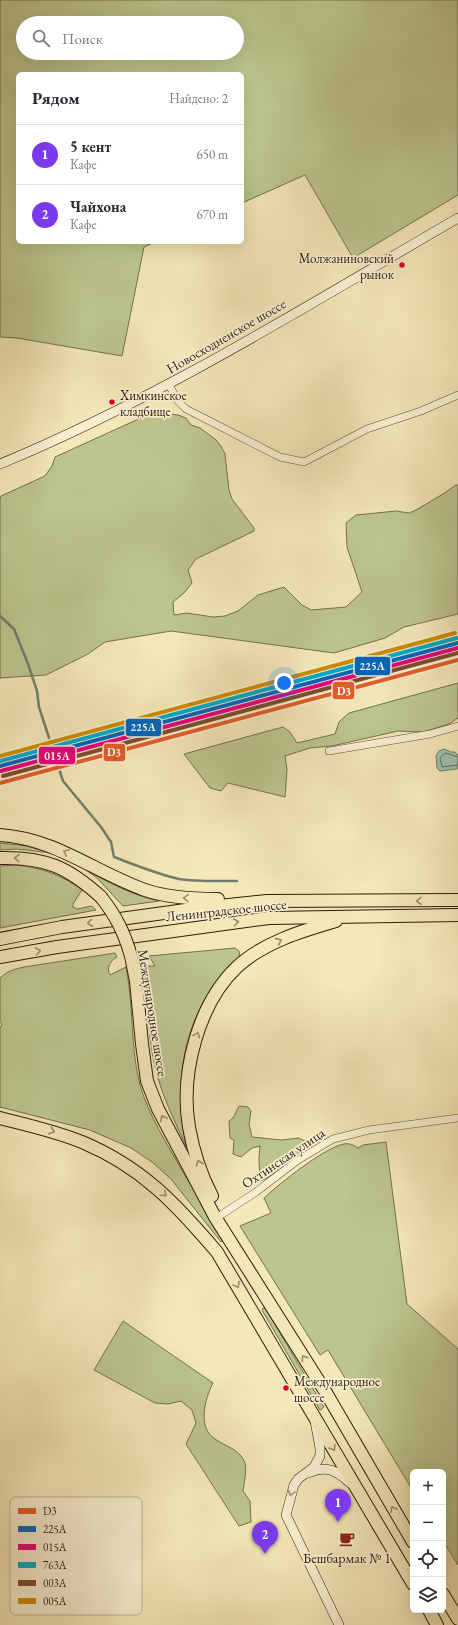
<!DOCTYPE html>
<html lang="ru">
<head>
<meta charset="utf-8">
<style>
	body { margin:0; font-family:"EB Garamond",serif; background:#f7f7f7; color:#2b2b33 }
	.controls { position:absolute; right:12px; bottom:12px; display:grid; overflow:hidden; border-radius:6px; box-shadow:0 4px 16px #0002 }
	.controls button { width:36px; height:36px; display:grid; place-items:center; padding:0; border:0; border-bottom:1px solid #e1e1e2; background:#fff; color:#2b2b33; font:20px sans-serif }
	.you { position:absolute; left:284px; top:683px; width:14px; height:14px; margin:-10px; border:3px solid #fff; border-radius:50%; background:#1a73e8; box-shadow:0 0 0 6px #1a73e833 }
	.badge { display:grid; place-items:center; width:26px; height:26px; border-radius:50%; background:#7c3aed; color:#fff; font-size:13px; font-weight:700 }
	.pin { position:absolute; translate:-50% -33px; filter:drop-shadow(0 1px 2px #0008) }
	.pin::after { content:''; position:absolute; top:21px; width:14px; height:12px; background:inherit; clip-path:polygon(0 0,100% 0,50% 100%) }
	.list { margin:0; padding:0; list-style:none }
	h2 { display:flex; justify-content:space-between; align-items:center; height:52px; margin:0; padding:0 16px; font-size:17px }
	h2 small { font-size:13px; font-weight:400; color:#7c7c81 }
	.list li { display:grid; grid-template-columns:26px 1fr auto; gap:12px; align-items:center; box-sizing:border-box; height:60px; padding:0 16px; border-top:1px solid #e1e1e2 }
	.list b { display:block; font-size:15px; white-space:nowrap }
	.list p { margin:0; font-size:13px; white-space:nowrap; color:#7c7c81 }
	.list em { font-size:13px; font-style:normal; color:#7c7c81 }
	.icon { flex:none; width:22px; height:22px; fill:none; stroke:currentColor; stroke-width:2; stroke-linecap:round; stroke-linejoin:round }
	.map { position:relative; flex:none; width:458px; height:1625px; overflow:hidden }
	.search { position:absolute; background:#fff; box-shadow:0 4px 16px #0002; left:16px; top:16px; width:228px; height:44px; display:flex; align-items:center; gap:10px; box-sizing:border-box; padding:0 14px; border-radius:22px; color:#7c7c81; font-size:15px }
	.panel { position:absolute; background:#fff; box-shadow:0 4px 16px #0002; left:16px; top:72px; width:228px; height:172px; border-radius:6px }
	.map>svg:first-child { display:block }
</style>
</head>
<body>
<div class="map">
<svg width="458" height="1625" viewBox="0 0 458 1625">
	<rect width="100%" height="100%" fill="#f4e7b8"/>
	<filter id="stains"><feTurbulence type="fractalNoise" baseFrequency=".005" numOctaves="4"/><feColorMatrix values="0 0 0 0 .2 0 0 0 0 .09 0 0 0 0 .02 0 0 0 .5 -.17"/></filter>
	<radialGradient id="worn" r=".72"><stop offset=".6" stop-color="#630" stop-opacity="0"/><stop offset="1" stop-color="#630" stop-opacity=".3"/></radialGradient>
	<!-- green -->
	<g fill="#bcc58e" stroke="#74704c" fill-rule="evenodd">
		<path d="M 0,0 L 458,0 L 458,195 L 353,258 L 305,175 L 242,203 L 242,74 L 18,74 L 18,242 L 155,242 L 144,247 L 122,356 L 17,338 L 0,337 ZM 23,23 L 237,23 L 237,53 L 23,53 Z"/>
		<path d="M 168,414 L 178,415 L 186,418 L 191,425 L 200,428 L 215,439 L 221,446 L 225,454 L 229,490 L 232,499 L 254,528 L 254,531 L 196,559 L 188,570 L 192,583 L 184,593 L 173,602 L 174,615 L 187,613 L 213,617 L 225,616 L 238,611 L 258,595 L 284,587 L 302,605 L 311,610 L 346,607 L 362,592 L 347,547 L 346,523 L 356,515 L 396,511 L 409,513 L 416,510 L 443,494 L 456,485 L 458,485 L 458,614 L 404,627 L 385,638 L 334,653 L 171,631 L 105,642 L 88,654 L 46,675 L 0,678 L 0,499 L 1,496 L 45,476 L 52,466 L 55,457 L 143,417 Z"/>
		<path d="M 458,683 L 458,718 L 449,724 L 423,732 L 398,731 L 332,746 L 310,748 L 285,756 L 287,769 L 285,797 L 228,783 L 221,791 L 210,788 L 184,754 L 283,727 L 290,732 L 297,743 L 335,734 L 339,722 L 349,713 Z"/>
		<path d="M 0,843 L 27,846 L 51,853 L 17,849 L 0,850 Z"/>
		<path d="M 18,865 C 42,868 62,875 82,890 L 73,904 L 73,907 L 77,909 L 92,906 L 96,910 L 0,928 L 0,866 Z"/>
		<path d="M 85,869 C 109,883 132,895 159,901 L 123,906 L 98,879 Z"/>
		<path d="M 235,948 L 239,951 L 240,957 C 232,966 222,974 215,984 C 180,1031 175,1091 186,1146 C 176,1124 165,1102 158,1078 C 148,1045 147,1000 144,966 L 155,966 L 149,956 Z"/>
		<path d="M 115,953 L 117,957 C 110,961 106,968 110,975 L 126,967 C 134,1006 130,1047 140,1085 C 149,1116 167,1144 183,1172 C 197,1194 210,1217 223,1240 L 221,1242 L 171,1179 L 152,1162 L 131,1148 L 90,1130 L 0,1107 L 0,1028 L 2,1024 L 0,1022 L 0,978 C 7,971 15,969 24,967 Z"/>
		<path d="M 239,1106 L 248,1107 L 251,1111 L 249,1124 L 252,1137 L 281,1140 L 299,1138 L 307,1142 C 301,1152 271,1179 260,1181 L 259,1159 L 260,1146 L 252,1148 L 241,1157 L 233,1154 L 234,1140 L 230,1138 L 229,1121 L 233,1118 Z"/>
		<path d="M 386,1142 L 407,1304 L 458,1349 L 458,1565 L 443,1541 L 443,1472 L 413,1472 L 413,1491 L 328,1350 L 320,1355 L 240,1226 L 271,1213 L 264,1198 C 279,1184 325,1147 344,1144 C 349,1143 354,1145 358,1148 L 363,1145 Z"/>
		<path d="M 263,1308 L 265,1308 L 324,1407 L 321,1410 L 320,1410 L 262,1310 Z"/>
		<path d="M 123,1321 L 213,1383 C 205,1398 197,1428 215,1439 C 226,1447 240,1449 245,1463 C 247,1471 244,1483 243,1491 L 250,1501 L 251,1522 L 239,1526 L 186,1444 L 196,1423 L 192,1410 L 181,1401 L 168,1404 L 155,1403 L 94,1370 Z"/>
	</g>
	<!-- water -->
	<path fill="#9cc0ae" stroke="#707e6d" d="M 444,749 L 451,752 L 455,752 L 458,755 L 457,769 L 440,771 L 437,768 L 436,756 L 439,751 Z"/>
	<g fill="none" stroke-linecap="round" stroke-linejoin="round">
		<!-- shore -->
		<path stroke="#646e5c" stroke-width="1" d="M 458,757 L 445,753 L 440,758 L 442,767 L 458,765"/>
		<!-- stream -->
		<path stroke="#707e6d" stroke-width="2.5" d="M 0,616 L 14,629 L 28,664 L 37,691 L 39,707 L 63,781 L 101,827 L 111,842 L 114,857 C 135,865 157,874 179,879 C 198,882 218,881 237,881"/>
		<defs>
			<g id="street">
				<path d="M 169,385 L 178,401 L 186,409 L 280,457 L 304,462 L 367,429 L 421,411 L 458,395"/>
				<path d="M 329,751 L 430,734 L 458,726"/>
				<path d="M 221,1215 L 256,1192 L 298,1160 L 333,1139 L 369,1130 L 458,1118"/>
			</g>
			<g id="secondary">
				<path d="M 0,464 C 160,398 308,305 458,218"/>
				<path d="M 315,1421 L 320,1448 L 320,1456 L 314,1467 L 298,1479 L 294,1485 L 286,1515 L 339,1625"/>
				<path d="M 308,1473 C 327,1465 336,1470 350,1483"/>
			</g>
			<g id="highway">
				<path d="M 0,835 C 57,839 94,872 145,890 C 168,898 194,899 218,899"/>
				<path d="M 0,858 C 45,857 68,867 101,897"/>
				<path d="M 0,939 L 62,927 L 200,908 L 267,901 L 458,900"/>
				<path d="M 131,956 L 136,981 L 142,1044 L 147,1081 L 158,1109 L 215,1217 L 325,1391 L 413,1542"/>
				<path d="M 0,957 L 57,947 L 269,918 L 458,915"/>
				<path d="M 0,1118 C 27,1125 55,1131 82,1142 C 142,1167 176,1204 217,1252 L 413,1584"/>
				<path d="M 212,1196 C 201,1175 193,1150 189,1127 C 180,1074 198,1004 237,967 C 264,942 302,931 336,921"/>
				<path d="M 443,1594 L 458,1619"/>
				<path d="M 429,1610 L 437,1625"/>
			</g>
		</defs>
		<!-- street casing -->
		<use href="#street" stroke="#5f4f36" stroke-width="8"/>
		<!-- secondary casing -->
		<use href="#secondary" stroke="#2d1c0b" stroke-width="10"/>
		<!-- highway casing -->
		<use href="#highway" stroke="#2d1c0b" stroke-width="14"/>
		<!-- street -->
		<use href="#street" stroke="#f8efd1" stroke-width="7"/>
		<!-- secondary -->
		<use href="#secondary" stroke="#f8efd1" stroke-width="9"/>
		<!-- highway -->
		<use href="#highway" stroke="#f4e7b8" stroke-width="12"/>
		<defs>
			<path id="highway-bridge" d="M 101,897 C 116,916 124,932 131,956"/>
		</defs>
		<!-- highway-bridge casing -->
		<use href="#highway-bridge" stroke="#2d1c0b" stroke-width="14" stroke-linecap="butt"/>
		<!-- highway-bridge -->
		<use href="#highway-bridge" stroke="#f4e7b8" stroke-width="12"/>
		<defs>
			<path id="rail-1" d="M 0,783 L 458,660"/>
			<path id="rail-2" d="M 0,766 L 458,643"/>
			<path id="rail-3" d="M 1,771 L 458,648"/>
			<path id="rail-4" d="M 0,761 L 457,638"/>
			<path id="rail-5" d="M 3,776 L 458,653"/>
			<path id="rail-6" d="M 0,756 L 455,633"/>
		</defs>
		<!-- rail-1 casing -->
		<use href="#rail-1" stroke="#f8efd1" stroke-width="7"/>
		<!-- rail-2 casing -->
		<use href="#rail-2" stroke="#f8efd1" stroke-width="7"/>
		<!-- rail-3 casing -->
		<use href="#rail-3" stroke="#f8efd1" stroke-width="7"/>
		<!-- rail-4 casing -->
		<use href="#rail-4" stroke="#f8efd1" stroke-width="7"/>
		<!-- rail-5 casing -->
		<use href="#rail-5" stroke="#f8efd1" stroke-width="7"/>
		<!-- rail-6 casing -->
		<use href="#rail-6" stroke="#f8efd1" stroke-width="7"/>
		<!-- rail-1 -->
		<use href="#rail-1" stroke="#e15d29" stroke-width="4"/>
		<!-- rail-2 -->
		<use href="#rail-2" stroke="#0065bd" stroke-width="4"/>
		<!-- rail-3 -->
		<use href="#rail-3" stroke="#e5007d" stroke-width="4"/>
		<!-- rail-4 -->
		<use href="#rail-4" stroke="#00a9ce" stroke-width="4"/>
		<!-- rail-5 -->
		<use href="#rail-5" stroke="#7a4b2a" stroke-width="4"/>
		<!-- rail-6 -->
		<use href="#rail-6" stroke="#cf8a02" stroke-width="4"/>
	</g>
	<!-- one-way arrows -->
	<defs><path id="oneway-chevron" d="M-2-3.5L2.5 0L-2 3.5" fill="none" stroke-width="1.6" stroke-linecap="round" stroke-linejoin="round"/></defs>
	<g stroke="#9a8c6a">
		<use href="#oneway-chevron" transform="translate(66 852) rotate(-155)"/>
		<use href="#oneway-chevron" transform="translate(17 858) rotate(-178)"/>
		<use href="#oneway-chevron" transform="translate(186 898) rotate(-177)"/>
		<use href="#oneway-chevron" transform="translate(419 901) rotate(179)"/>
		<use href="#oneway-chevron" transform="translate(236 922) rotate(-7)"/>
		<use href="#oneway-chevron" transform="translate(90 923) rotate(172)"/>
		<use href="#oneway-chevron" transform="translate(279 941) rotate(-24)"/>
		<use href="#oneway-chevron" transform="translate(38 951) rotate(-10)"/>
		<use href="#oneway-chevron" transform="translate(197 1035) rotate(-70)"/>
		<use href="#oneway-chevron" transform="translate(163 1118) rotate(-117)"/>
		<use href="#oneway-chevron" transform="translate(52 1131) rotate(18)"/>
		<use href="#oneway-chevron" transform="translate(199 1163) rotate(-109)"/>
		<use href="#oneway-chevron" transform="translate(164 1194) rotate(42)"/>
		<use href="#oneway-chevron" transform="translate(237 1285) rotate(60)"/>
		<use href="#oneway-chevron" transform="translate(304 1358) rotate(-122)"/>
		<use href="#oneway-chevron" transform="translate(333 1448) rotate(59)"/>
		<use href="#oneway-chevron" transform="translate(393 1509) rotate(-120)"/>
	</g>
	<use stroke="#9d9078" href="#oneway-chevron" transform="translate(291 1493) rotate(107)"/>
	<!-- icons -->
	<defs>
		<symbol id="cafe-bare" viewBox="-9 -9 18 18"><path d="M-5.5-4.5H6V0H3Q3 3.5 0 3.5H-2.5Q-5.5 3.5-5.5 0ZM3-3.2v2h1.7v-2ZM-6 4.5H4V6H-6Z" fill="#8f2418" stroke="#f8efd1" stroke-width="2.5" paint-order="stroke"/></symbol>
	</defs>
	<g fill-rule="evenodd">
		<use href="#cafe-bare" x="336" y="1528" width="22" height="22"/>
	</g>
	<!-- markers -->
	<g fill="#e4002b" stroke="#f8efd1" stroke-width="1.5">
		<circle cx="402" cy="265" r="3.5"/>
		<circle cx="112" cy="402" r="3.5"/>
		<circle cx="286" cy="1388" r="3.5"/>
	</g>
	<g text-anchor="middle" dominant-baseline="central" stroke-width="3.5" stroke-linejoin="round" paint-order="stroke">
		<!-- bus labels -->
		<g font-size="13" fill="#2d1c0b" stroke="#f8efd1" text-anchor="start">
			<text x="394" y="258" text-anchor="end">Молжаниновский<tspan x="394" dy="16">рынок</tspan></text>
			<text x="120" y="395">Химкинское<tspan x="120" dy="16">кладбище</tspan></text>
			<text x="294" y="1381">Международное<tspan x="294" dy="16">шоссе</tspan></text>
		</g>
		<!-- street labels -->
		<g font-size="14" fill="#2d1c0b" stroke="#f8efd1">
			<text transform="translate(226 336) rotate(-30)">Новосходненское шоссе</text>
			<text transform="translate(226 910) rotate(-6)">Ленинградское шоссе</text>
			<text transform="translate(153 1013) rotate(81)">Международное шоссе</text>
			<text transform="translate(283 1158) rotate(-34)">Охтинская улица</text>
		</g>
		<!-- poi labels -->
		<g font-size="14" fill="#2d1c0b" stroke="#f8efd1">
			<text x="347" y="1558">Бешбармак № 1</text>
		</g>
	</g>
	<!-- legend -->
	<rect x="10" y="1497" width="132" height="118" rx="6" fill="#f8efd1" stroke="#bbb096" stroke-width="1"/>
	<rect x="18" y="1508" width="18" height="6" fill="#e15d29"/>
	<rect x="18" y="1526" width="18" height="6" fill="#0065bd"/>
	<rect x="18" y="1544" width="18" height="6" fill="#e5007d"/>
	<rect x="18" y="1562" width="18" height="6" fill="#00a9ce"/>
	<rect x="18" y="1580" width="18" height="6" fill="#7a4b2a"/>
	<rect x="18" y="1598" width="18" height="6" fill="#cf8a02"/>
	<g font-size="11" fill="#2d1c0b">
		<text x="43" y="1515">D3</text>
		<text x="43" y="1533">225А</text>
		<text x="43" y="1551">015А</text>
		<text x="43" y="1569">763А</text>
		<text x="43" y="1587">003А</text>
		<text x="43" y="1605">005А</text>
	</g>
	<g stroke="#f8efd1" stroke-width="1.5">
		<rect x="354" y="656" width="37" height="20" rx="4" fill="#0065bd"/>
		<rect x="332" y="681" width="23" height="19" rx="4" fill="#e15d29"/>
		<rect x="125" y="718" width="37" height="19" rx="4" fill="#0065bd"/>
		<rect x="103" y="743" width="23" height="19" rx="4" fill="#e15d29"/>
		<rect x="38" y="746" width="38" height="19" rx="4" fill="#e5007d"/>
	</g>
	<g font-size="11" text-anchor="middle" font-weight="bold" fill="#fff">
		<text x="372" y="670">225А</text>
		<text x="344" y="695">D3</text>
		<text x="143" y="731">225А</text>
		<text x="114" y="756">D3</text>
		<text x="57" y="760">015А</text>
	</g>
	<rect width="100%" height="100%" filter="url(#stains)"/>
	<rect width="100%" height="100%" fill="url(#worn)"/>
</svg>
<div class="controls">
<button>+</button>
<button>−</button>
<button><svg class="icon" aria-label="locate" viewBox="0 0 24 24"><circle cx="12" cy="12" r="6"/><path d="M12 2v4M12 18v4M2 12h4M18 12h4"/></svg></button>
<button><svg class="icon" aria-label="layers" viewBox="0 0 24 24"><path d="M12 4l9 5-9 5-9-5zM3 14l9 5 9-5"/></svg></button>
</div>
<div class="you"></div>
<div class="pin badge" style="left:338px;top:1522px">1</div>
<div class="pin badge" style="left:265px;top:1554px">2</div>
<div class="search"><svg class="icon" aria-label="search" viewBox="0 0 24 24"><circle cx="10" cy="10" r="6"/><path d="M15 15l6 6"/></svg>Поиск</div>
<section class="panel">
<h2>Рядом<small>Найдено: 2</small></h2>
<ul class="list">
<li><span class="badge">1</span><div><b>5 кент</b><p>Кафе</p></div><em>650 m</em></li>
<li><span class="badge">2</span><div><b>Чайхона</b><p>Кафе</p></div><em>670 m</em></li>
</ul>
</section>
</div>
</body>
</html>
